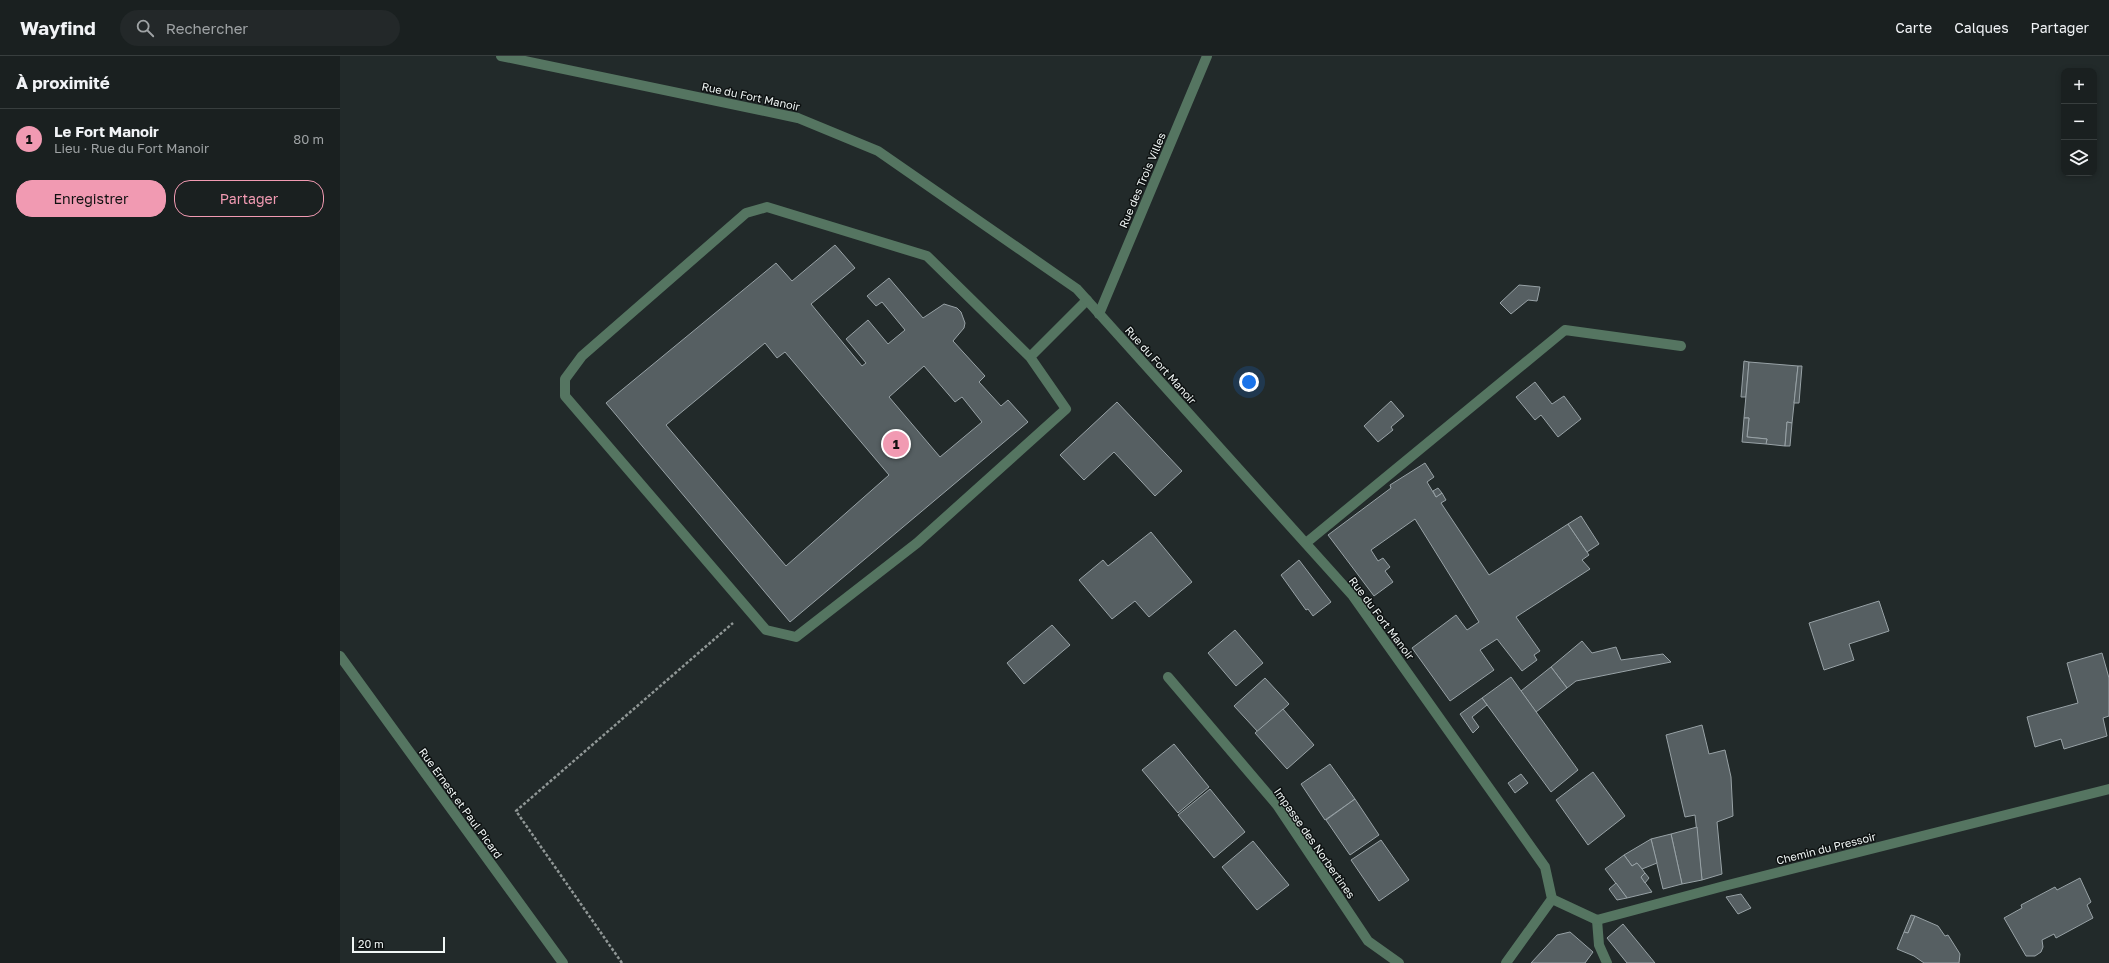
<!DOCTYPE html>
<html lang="fr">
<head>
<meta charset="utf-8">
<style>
	body { margin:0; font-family:"Golos Text",sans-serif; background:#232829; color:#f1f3f6 }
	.controls { position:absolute; right:12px; top:12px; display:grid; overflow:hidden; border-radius:8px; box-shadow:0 2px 6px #0003 }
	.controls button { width:36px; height:36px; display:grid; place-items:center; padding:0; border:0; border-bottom:1px solid #383e3e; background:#1a2020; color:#f1f3f6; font:20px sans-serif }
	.scale { position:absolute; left:12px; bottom:10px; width:93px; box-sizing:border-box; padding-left:4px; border:2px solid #f0f6f5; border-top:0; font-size:11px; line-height:14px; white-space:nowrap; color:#f0f6f5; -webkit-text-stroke:3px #0e1212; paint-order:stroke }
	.you { position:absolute; left:909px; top:326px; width:14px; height:14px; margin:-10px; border:3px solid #fff; border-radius:50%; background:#1a73e8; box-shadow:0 0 0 6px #1a73e833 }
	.badge { display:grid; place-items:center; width:26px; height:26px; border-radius:50%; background:#f19ab2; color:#111; font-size:13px; font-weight:700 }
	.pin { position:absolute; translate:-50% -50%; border:2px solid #fff; box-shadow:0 1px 4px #0006 }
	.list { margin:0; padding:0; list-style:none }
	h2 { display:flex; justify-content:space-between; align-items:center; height:52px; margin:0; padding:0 16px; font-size:17px }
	h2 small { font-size:13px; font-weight:400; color:#9fa3a5 }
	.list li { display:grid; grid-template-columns:26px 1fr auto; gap:12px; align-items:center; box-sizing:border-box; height:60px; padding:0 16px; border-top:1px solid #383e3e }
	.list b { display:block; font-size:15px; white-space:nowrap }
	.list p { margin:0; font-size:13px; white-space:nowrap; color:#9fa3a5 }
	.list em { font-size:13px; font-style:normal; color:#9fa3a5 }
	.actions { display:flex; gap:8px; padding:12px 16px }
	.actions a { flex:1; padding:9px 0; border:1px solid #f19ab2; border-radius:16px; text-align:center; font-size:14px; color:#f19ab2 }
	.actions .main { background:#f19ab2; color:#111 }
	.icon { flex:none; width:22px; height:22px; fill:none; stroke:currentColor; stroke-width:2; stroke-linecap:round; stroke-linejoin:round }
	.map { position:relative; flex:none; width:1769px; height:907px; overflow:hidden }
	header { display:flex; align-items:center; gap:24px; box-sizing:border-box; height:56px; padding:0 20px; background:#1a2020; border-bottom:1px solid #383e3e }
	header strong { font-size:19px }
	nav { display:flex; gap:22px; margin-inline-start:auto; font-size:14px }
	.search { width:280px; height:36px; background:#232829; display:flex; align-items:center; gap:10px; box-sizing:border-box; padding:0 14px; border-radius:22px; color:#9fa3a5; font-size:15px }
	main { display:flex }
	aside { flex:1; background:#1a2020 }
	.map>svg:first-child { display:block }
</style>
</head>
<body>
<header>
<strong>Wayfind</strong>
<div class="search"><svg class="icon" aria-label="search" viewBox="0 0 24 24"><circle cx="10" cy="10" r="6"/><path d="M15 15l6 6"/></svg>Rechercher</div>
<nav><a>Carte</a><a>Calques</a><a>Partager</a></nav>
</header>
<main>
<aside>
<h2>À proximité<small></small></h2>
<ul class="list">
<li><span class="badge">1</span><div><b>Le Fort Manoir</b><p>Lieu · Rue du Fort Manoir</p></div><em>80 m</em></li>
</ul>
<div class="actions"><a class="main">Enregistrer</a><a>Partager</a></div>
</aside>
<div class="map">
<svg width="1769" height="907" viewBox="0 0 1769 907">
	<rect width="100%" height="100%" fill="#222a2a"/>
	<!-- building -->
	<g fill="#565f62" stroke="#98a2a6" fill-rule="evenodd">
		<path d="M 495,189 L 515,212 L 471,248 L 522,310 L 526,307 L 506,283 L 528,264 L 548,288 L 565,274 L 542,246 L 536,250 L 527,240 L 549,222 L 583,262 L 604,248 L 617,252 L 621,256 L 625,267 L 624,272 L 613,285 L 645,320 L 639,326 L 661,350 L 668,344 L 688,366 L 450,566 L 266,347 L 436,207 L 452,225 ZM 425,287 L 437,302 L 445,296 L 549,419 L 446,510 L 326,369 ZM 584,310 L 615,346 L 622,341 L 642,366 L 600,401 L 549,341 Z"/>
		<path d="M 1179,229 L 1200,231 L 1197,245 L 1188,244 L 1171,258 L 1160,247 Z"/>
		<path d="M 1404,305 L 1409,306 L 1406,341 L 1401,341 Z"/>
		<path d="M 1409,306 L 1458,310 L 1452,367 L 1447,366 L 1445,390 L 1426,388 L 1427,383 L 1407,381 L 1409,362 L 1404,362 Z"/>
		<path d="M 1458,310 L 1462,310 L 1459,347 L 1454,347 Z"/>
		<path d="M 1195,326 L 1212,348 L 1224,340 L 1241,363 L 1218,381 L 1201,359 L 1195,364 L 1176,341 Z"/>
		<path d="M 1051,345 L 1064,360 L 1051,371 L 1053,374 L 1038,386 L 1024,370 Z"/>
		<path d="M 777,346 L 842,415 L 815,440 L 774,396 L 744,424 L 720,399 Z"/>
		<path d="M 1404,362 L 1409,362 L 1407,381 L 1427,383 L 1426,388 L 1402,386 Z"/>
		<path d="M 1447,366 L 1452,367 L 1450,390 L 1445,390 Z"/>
		<path d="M 1085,407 L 1094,421 L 1087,426 L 1096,441 L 1102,437 L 1106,444 L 1101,447 L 1149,519 L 1228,468 L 1249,499 L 1242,504 L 1250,513 L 1176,561 L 1200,595 L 1194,599 L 1197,604 L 1182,615 L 1157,583 L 1140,594 L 1154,614 L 1110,645 L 1072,592 L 1116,559 L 1127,574 L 1139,566 L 1075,463 L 1031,494 L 1038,505 L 1043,502 L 1050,511 L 1045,515 L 1053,526 L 1034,540 L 988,479 L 1051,432 L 1050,429 Z"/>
		<path d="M 1098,432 L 1102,437 L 1096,441 L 1093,435 Z"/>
		<path d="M 1241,460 L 1259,488 L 1247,496 L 1228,468 Z"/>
		<path d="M 811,476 L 852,526 L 809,561 L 795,545 L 772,563 L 739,524 L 763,504 L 768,510 Z"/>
		<path d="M 959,504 L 991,546 L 973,560 L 968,553 L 966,554 L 941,519 Z"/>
		<path d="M 1539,545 L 1549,575 L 1509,588 L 1514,604 L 1484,614 L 1469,567 Z"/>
		<path d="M 712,569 L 730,589 L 684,628 L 667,607 Z"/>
		<path d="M 895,574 L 923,607 L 896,630 L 868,597 Z"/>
		<path d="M 1242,585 L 1252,597 L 1276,591 L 1281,604 L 1323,598 L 1331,606 L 1236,625 L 1227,632 L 1211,611 Z"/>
		<path d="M 1762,597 L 1769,622 L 1769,660 L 1763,662 L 1767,680 L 1724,693 L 1721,683 L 1695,691 L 1687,661 L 1738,647 L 1727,607 Z"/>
		<path d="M 1211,611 L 1227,632 L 1196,656 L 1181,635 Z"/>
		<path d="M 1171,621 L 1238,714 L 1211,736 L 1142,642 Z"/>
		<path d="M 925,622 L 949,648 L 918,676 L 894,650 Z"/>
		<path d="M 1142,642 L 1147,649 L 1132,661 L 1139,671 L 1133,677 L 1120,658 Z"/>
		<path d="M 943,653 L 974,689 L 947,713 L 915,677 Z"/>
		<path d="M 1362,669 L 1369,698 L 1385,694 L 1391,721 L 1393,760 L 1377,766 L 1382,818 L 1362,824 L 1355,759 L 1345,761 L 1326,679 Z"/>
		<path d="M 834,688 L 869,731 L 838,757 L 802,714 Z"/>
		<path d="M 990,708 L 1015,743 L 985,764 L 961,728 Z"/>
		<path d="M 1253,716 L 1285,760 L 1248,789 L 1216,744 Z"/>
		<path d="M 1181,718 L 1188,727 L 1175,737 L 1168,727 Z"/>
		<path d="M 870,733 L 905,776 L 874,802 L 838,759 Z"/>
		<path d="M 1015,743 L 1039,779 L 1010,799 L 986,764 Z"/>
		<path d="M 1357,771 L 1362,824 L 1342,828 L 1331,778 Z"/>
		<path d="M 1331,778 L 1342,828 L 1323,833 L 1311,783 Z"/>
		<path d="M 1311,783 L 1317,807 L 1302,813 L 1297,807 L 1292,810 L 1284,799 Z"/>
		<path d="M 1041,784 L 1069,824 L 1039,845 L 1011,804 Z"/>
		<path d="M 913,785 L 949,829 L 917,854 L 882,811 Z"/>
		<path d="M 1284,799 L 1292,810 L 1297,807 L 1302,813 L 1305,817 L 1301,821 L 1312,836 L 1287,842 L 1265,813 Z"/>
		<path d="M 1305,817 L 1309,822 L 1305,827 L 1301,821 Z"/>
		<path d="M 1740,822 L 1751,846 L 1747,849 L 1753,862 L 1716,882 L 1714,878 L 1702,884 L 1703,891 L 1701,896 L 1695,900 L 1686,900 L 1664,862 L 1682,852 L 1681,849 L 1715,831 L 1717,834 Z"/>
		<path d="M 1276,827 L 1287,842 L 1277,844 L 1269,833 Z"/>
		<path d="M 1401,838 L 1411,852 L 1398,858 L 1386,841 Z"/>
		<path d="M 1571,859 L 1575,860 L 1568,877 L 1564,876 Z"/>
		<path d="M 1575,860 L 1598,870 L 1605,880 L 1608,879 L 1620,898 L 1619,907 L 1584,907 L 1574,900 L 1557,893 L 1564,876 L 1568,877 Z"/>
		<path d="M 1283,868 L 1315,907 L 1287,907 L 1267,882 Z"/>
		<path d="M 1230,876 L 1253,896 L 1245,907 L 1191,907 L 1217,879 Z"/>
	</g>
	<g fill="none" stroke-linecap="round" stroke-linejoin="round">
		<!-- path -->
		<path stroke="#909796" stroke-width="2.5" stroke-dasharray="3 2" stroke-linecap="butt" d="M 282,907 L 176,755 L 393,567"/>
		<!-- service -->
		<g stroke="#557561" stroke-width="10">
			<path d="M 690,301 L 587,200 L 427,151 L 406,157 L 242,300 L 225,323 L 225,340 L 426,574 L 456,581 L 577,487 L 726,353 L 690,301 L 747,244"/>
			<path d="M 966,487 L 1225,274 L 1341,290"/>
			<path d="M 1257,864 L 1259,889 L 1267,907"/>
		</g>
		<!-- minor -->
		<g stroke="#557561" stroke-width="10">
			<path d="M 161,0 L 458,62 L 538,95 L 737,233 L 1013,540 L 1205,811 L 1212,843 L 1166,907"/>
			<path d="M 759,258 L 867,0"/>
			<path d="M 828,621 L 937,749 L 1028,885 L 1059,907"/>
			<path d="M 1212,843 L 1257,864 L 1384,830 L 1769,733"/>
		</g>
		<!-- tertiary -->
		<path stroke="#557561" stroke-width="10" d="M 0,600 L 223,907"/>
	</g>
	<g text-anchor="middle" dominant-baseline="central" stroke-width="3" stroke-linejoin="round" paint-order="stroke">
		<!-- street labels -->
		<g font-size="11" fill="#f0f6f5" stroke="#0e1212">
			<text transform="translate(411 40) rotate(12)">Rue du Fort Manoir</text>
			<text transform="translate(802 124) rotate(-67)">Rue des Trois Villes</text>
			<text transform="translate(821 309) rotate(48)">Rue du Fort Manoir</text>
			<text transform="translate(1042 562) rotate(53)">Rue du Fort Manoir</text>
			<text transform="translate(121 747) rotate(54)">Rue Ernest et Paul Picard</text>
			<text transform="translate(975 787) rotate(55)">Impasse des Norbertines</text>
			<text transform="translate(1486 792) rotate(-14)">Chemin du Pressoir</text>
		</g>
	</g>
</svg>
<div class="controls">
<button>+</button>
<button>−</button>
<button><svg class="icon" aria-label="layers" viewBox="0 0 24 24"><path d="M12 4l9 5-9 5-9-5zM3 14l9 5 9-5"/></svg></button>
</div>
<div class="scale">20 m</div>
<div class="you"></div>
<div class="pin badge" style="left:556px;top:388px">1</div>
</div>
</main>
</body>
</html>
